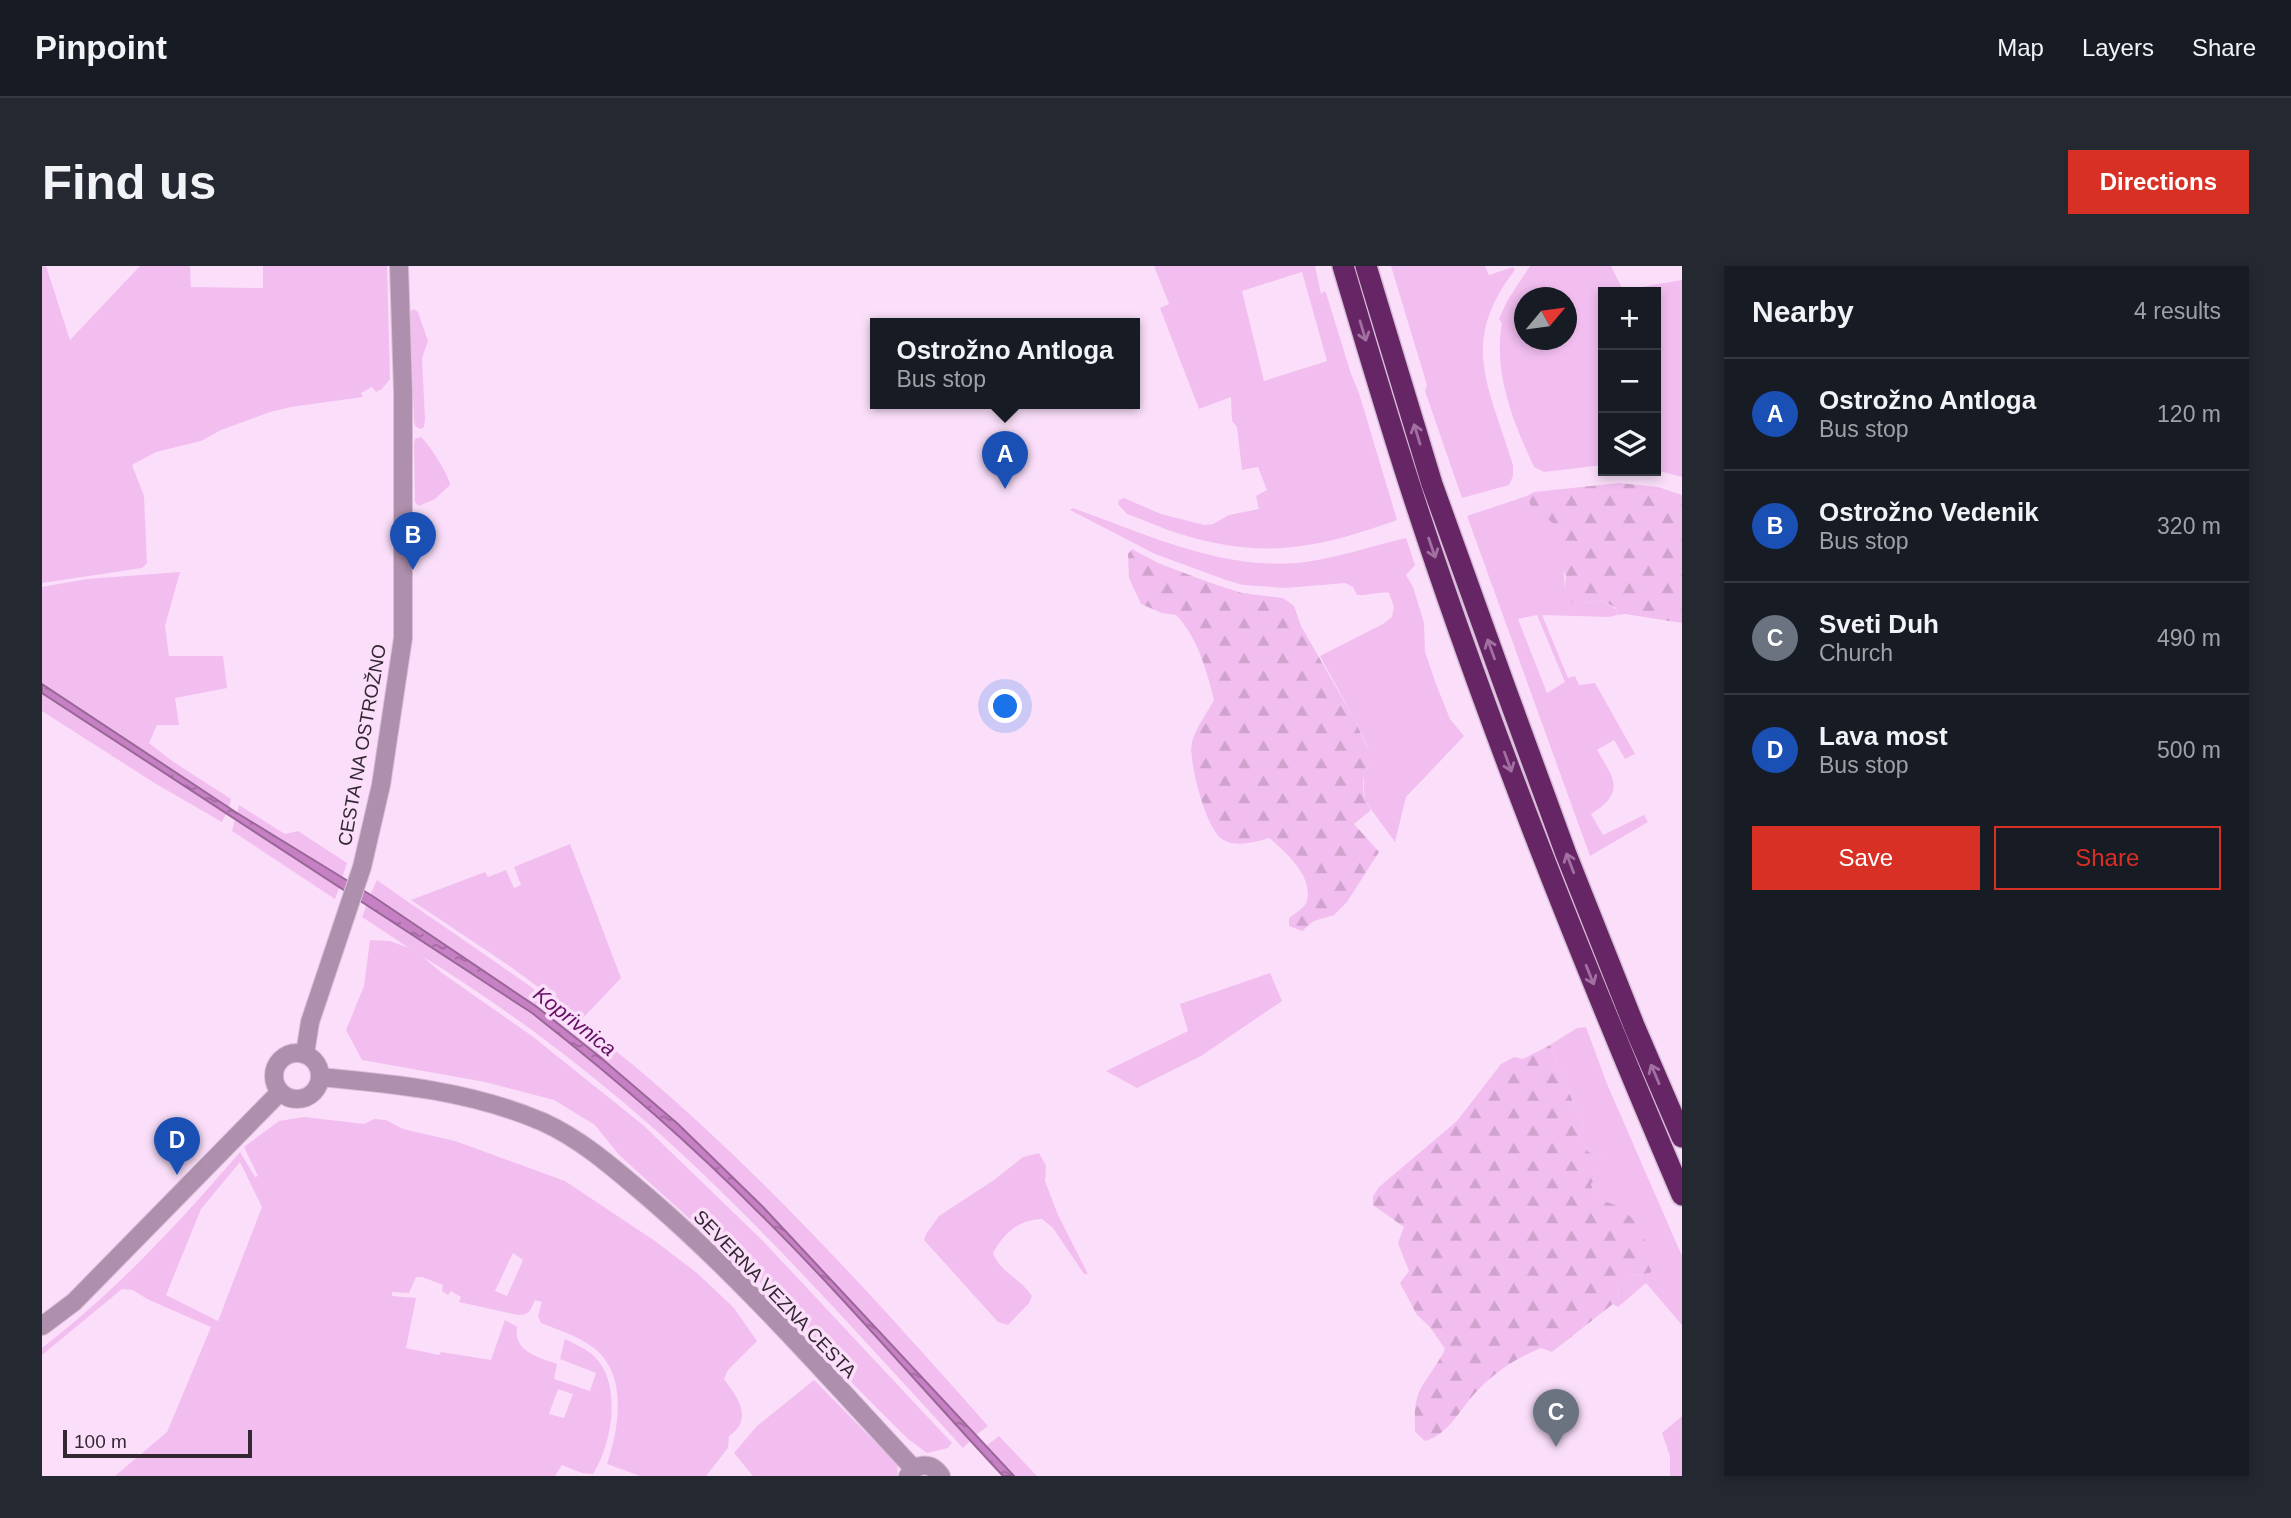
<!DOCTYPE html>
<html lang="en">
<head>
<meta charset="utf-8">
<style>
	body { margin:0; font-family:Arial,sans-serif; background:#242831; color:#f1f3f6 }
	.controls { position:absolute; right:21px; top:21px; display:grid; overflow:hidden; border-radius:0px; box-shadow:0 4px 10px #0003 }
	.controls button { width:63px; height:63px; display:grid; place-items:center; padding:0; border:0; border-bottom:2px solid #363941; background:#171b24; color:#f1f3f6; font:35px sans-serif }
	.compass { position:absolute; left:1472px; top:21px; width:63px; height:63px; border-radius:50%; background:#171b24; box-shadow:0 4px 10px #0003; rotate:61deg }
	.scale { position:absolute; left:21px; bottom:18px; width:189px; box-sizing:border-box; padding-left:7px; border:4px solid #332832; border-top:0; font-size:19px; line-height:24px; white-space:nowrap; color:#332832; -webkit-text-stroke:5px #fbdffa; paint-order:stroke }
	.you { position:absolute; left:964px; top:441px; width:24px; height:24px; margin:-18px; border:5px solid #fff; border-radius:50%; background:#1a73e8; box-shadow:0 0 0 10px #1a73e833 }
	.badge { display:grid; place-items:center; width:46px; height:46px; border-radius:50%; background:#d93025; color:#fff; font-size:23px; font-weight:700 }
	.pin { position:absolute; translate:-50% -58px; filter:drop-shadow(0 2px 4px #0008) }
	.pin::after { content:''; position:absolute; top:37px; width:24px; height:21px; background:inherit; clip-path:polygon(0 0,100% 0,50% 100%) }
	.popup { position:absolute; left:828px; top:52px; width:270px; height:91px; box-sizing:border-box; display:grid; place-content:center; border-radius:0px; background:#171b24; filter:drop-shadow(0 2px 5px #0005); font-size:23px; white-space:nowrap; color:#9ea1a6 }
	.popup b { font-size:26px; color:#f1f3f6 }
	.popup::after { content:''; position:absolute; left:50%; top:100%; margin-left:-14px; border:14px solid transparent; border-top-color:#171b24 }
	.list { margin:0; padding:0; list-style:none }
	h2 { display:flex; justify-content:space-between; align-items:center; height:91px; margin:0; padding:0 28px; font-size:30px }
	h2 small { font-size:23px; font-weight:400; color:#9ea1a6 }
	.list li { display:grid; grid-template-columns:46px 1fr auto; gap:21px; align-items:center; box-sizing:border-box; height:112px; padding:0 28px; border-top:2px solid #363941 }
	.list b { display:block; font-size:26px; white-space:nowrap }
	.list p { margin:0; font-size:23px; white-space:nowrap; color:#9ea1a6 }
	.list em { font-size:23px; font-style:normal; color:#9ea1a6 }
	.actions { display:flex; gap:14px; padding:21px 28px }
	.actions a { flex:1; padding:16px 0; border:2px solid #d93025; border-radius:0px; text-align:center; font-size:24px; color:#d93025 }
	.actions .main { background:#d93025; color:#fff }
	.icon { flex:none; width:38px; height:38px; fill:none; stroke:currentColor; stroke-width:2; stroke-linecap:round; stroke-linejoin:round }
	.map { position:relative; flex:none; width:1640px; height:1210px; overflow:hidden; border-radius:0px }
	header { display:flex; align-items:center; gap:42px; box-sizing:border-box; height:98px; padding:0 35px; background:#171b24; border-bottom:2px solid #363941 }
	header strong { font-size:33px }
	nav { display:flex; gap:38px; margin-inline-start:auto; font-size:24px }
	.intro { display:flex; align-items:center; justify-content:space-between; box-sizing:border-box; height:168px; padding:0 42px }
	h1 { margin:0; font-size:49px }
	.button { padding:18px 32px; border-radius:0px; background:#d93025; color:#fff; font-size:24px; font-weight:700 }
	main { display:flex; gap:42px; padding:0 42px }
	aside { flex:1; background:#171b24; border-radius:0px; box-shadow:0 4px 10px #0003 }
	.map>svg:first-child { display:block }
</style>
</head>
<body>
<header>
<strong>Pinpoint</strong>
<nav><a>Map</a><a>Layers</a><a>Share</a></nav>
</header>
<div class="intro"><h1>Find us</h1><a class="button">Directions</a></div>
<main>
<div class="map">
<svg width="1640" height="1210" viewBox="0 0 1640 1210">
	<defs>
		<pattern id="forest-firs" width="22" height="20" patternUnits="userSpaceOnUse" patternTransform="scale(1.75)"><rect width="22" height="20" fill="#f2bef0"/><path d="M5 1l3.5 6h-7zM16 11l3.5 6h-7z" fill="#d0a3ce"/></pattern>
		<pattern id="water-ripples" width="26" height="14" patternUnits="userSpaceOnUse" patternTransform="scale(1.75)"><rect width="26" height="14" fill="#c680c4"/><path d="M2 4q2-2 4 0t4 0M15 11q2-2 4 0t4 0" fill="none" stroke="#a169a0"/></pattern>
	</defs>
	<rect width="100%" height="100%" fill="#fbdffa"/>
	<!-- grass -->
	<g fill="#f2bef0" fill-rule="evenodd">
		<path d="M 0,0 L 4,0 L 28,74 L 98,0 L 148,0 L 149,21 L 221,22 L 221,0 L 345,0 L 348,113 L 340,123 L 334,126 L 330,121 L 319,127 L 321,131 L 249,141 L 228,146 L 179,164 L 159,175 L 114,186 L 90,199 L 102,230 L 105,297 L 100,302 L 0,317 Z"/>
		<path d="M 1112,0 L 1273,0 L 1279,28 L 1283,25 L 1285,30 L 1309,108 L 1317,127 L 1355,254 C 1274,283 1220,294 1135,267 C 1119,262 1102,254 1085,248 L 1076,238 L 1077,234 L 1082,232 L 1119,248 L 1162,259 L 1171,258 L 1187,249 L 1217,243 L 1214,230 L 1225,224 L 1216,201 L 1200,204 L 1195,161 L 1190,155 L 1189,131 L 1157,143 L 1118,42 L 1127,38 ZM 1260,6 L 1285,95 L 1222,115 L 1200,25 Z"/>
		<path d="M 1349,0 L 1443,0 L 1447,9 L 1471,1 L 1473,4 C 1416,77 1448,121 1471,199 L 1471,210 L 1467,219 L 1420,232 L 1383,125 L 1385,119 Z"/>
		<path d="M 1488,0 L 1569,0 L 1581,24 L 1640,14 L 1640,211 L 1614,204 L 1614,26 L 1561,26 L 1561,199 L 1502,206 L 1492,201 C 1471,156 1451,107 1460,57 L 1457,53 L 1465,35 ZM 1482,32 L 1524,32 L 1524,74 L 1482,74 Z"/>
		<path d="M 371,43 L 376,46 L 386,75 L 380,92 L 383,153 L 382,161 L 379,163 L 374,161 L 372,156 L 368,46 Z"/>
		<path d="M 379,171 C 387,178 407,209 408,219 L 393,233 L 377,240 L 373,236 L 372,178 L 373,173 Z"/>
		<path d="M 1485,230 C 1493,250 1507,247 1517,261 C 1522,268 1523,315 1522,324 L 1542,337 L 1561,335 L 1574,343 L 1575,349 L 1567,351 L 1500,349 L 1526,412 L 1533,410 L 1537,419 L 1553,417 L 1593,488 L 1583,493 L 1572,474 L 1555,484 C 1572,512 1584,527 1549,548 L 1561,569 L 1602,549 L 1606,556 L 1548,590 L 1425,250 ZM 1495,349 L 1523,416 L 1505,427 L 1476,353 Z"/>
		<path d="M 1031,242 C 1106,269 1183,306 1264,296 C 1298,291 1330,280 1364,272 L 1373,299 L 1364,309 L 1371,321 L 1382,357 L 1383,386 L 1394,418 L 1408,453 L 1422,470 L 1364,531 L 1353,576 L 1323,535 L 1321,507 C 1325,503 1328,499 1328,493 C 1328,475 1288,410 1278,390 L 1341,358 L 1350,351 L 1352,341 L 1347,327 C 1336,325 1327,330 1315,329 L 1311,321 L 1303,317 L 1244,322 L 1201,319 L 1184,314 L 1113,288 L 1028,244 Z"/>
		<path d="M 138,306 L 123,360 L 127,390 L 181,390 L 185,422 L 133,432 L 137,459 L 115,459 L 107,477 L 130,495 L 189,533 L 187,542 L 0,418 L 0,321 L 45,313 Z"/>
		<path d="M 0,427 L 184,548 L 180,556 L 114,518 L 0,445 Z"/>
		<path d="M 197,539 L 243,568 L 256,565 L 305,597 L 300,612 L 195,547 Z"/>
		<path d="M 193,554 L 297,622 L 293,633 L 190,565 Z"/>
		<path d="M 528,578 L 579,712 L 540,753 L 466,699 L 369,634 L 443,606 L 446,611 L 464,604 L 472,622 L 479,619 L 472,601 Z"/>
		<path d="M 335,614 C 427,679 523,740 609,814 C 728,916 842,1042 946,1160 L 934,1169 L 720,940 L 644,865 L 569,799 L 497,742 L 328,629 Z"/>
		<path d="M 325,638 C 400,688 477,735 547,792 C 687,906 807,1042 928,1175 L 921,1182 C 823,1076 726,965 618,868 C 544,802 464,742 380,690 L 400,707 L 490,770 L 601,859 L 721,975 L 910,1177 L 906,1182 L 885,1187 L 866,1173 L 813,1120 L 741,1037 L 577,889 L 553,859 L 512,834 L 443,816 L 320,794 L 304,764 L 322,720 L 328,674 L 348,675 L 367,682 L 320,651 Z"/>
		<path d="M 1228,707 L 1240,735 L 1159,790 L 1095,822 L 1064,805 L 1146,765 L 1138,738 Z"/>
		<path d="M 1544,761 L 1565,818 L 1640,990 L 1640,1059 L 1604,1017 L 1576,1041 L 1571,1038 L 1576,1034 L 1577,1020 L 1587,1010 L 1608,1007 L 1554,934 L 1549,918 L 1564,896 L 1559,889 L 1546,886 L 1541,876 L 1542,863 L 1508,779 L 1535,762 Z"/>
		<path d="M 262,851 L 322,858 L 332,853 L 344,854 L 361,863 L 413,875 L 523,915 L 613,975 L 655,1007 L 692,1042 L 715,1075 L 686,1104 L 682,1113 C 696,1132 712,1153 687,1170 L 686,1182 L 664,1210 L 598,1210 L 565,1198 C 577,1162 587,1106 549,1080 C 534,1069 516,1064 499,1057 L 496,1050 L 500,1036 L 493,1034 C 489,1043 488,1049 476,1049 L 417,1036 L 419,1031 L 409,1025 L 406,1029 L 400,1025 L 401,1019 L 380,1011 L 374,1011 L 367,1027 L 350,1026 L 350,1030 L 374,1032 L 364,1082 L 397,1089 L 399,1086 L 449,1094 L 463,1054 L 475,1061 C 471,1086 497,1091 515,1098 L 512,1113 L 548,1125 L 554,1107 L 518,1093 L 523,1073 C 531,1077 540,1081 547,1086 C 582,1111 571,1177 551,1208 L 540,1207 L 520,1199 L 513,1210 L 73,1210 L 125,1166 L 169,1061 L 105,1033 L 91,1024 L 80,1023 L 0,1089 L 0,1082 C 75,1024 137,957 198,886 L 213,911 L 216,910 L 202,881 L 237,855 ZM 198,896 L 220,941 L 176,1055 L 124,1029 L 159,943 ZM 471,987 L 481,994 L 465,1030 L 453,1025 ZM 516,1123 L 531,1128 L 522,1152 L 507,1148 Z"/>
		<path d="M 997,887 L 1004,900 L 1003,915 L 1016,949 L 1046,1008 L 1042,1008 L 1011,962 L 1000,953 C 976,954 962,967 951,987 C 957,1005 980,1014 990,1030 L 987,1037 L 966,1059 L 956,1056 L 882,974 L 884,968 L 897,950 L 952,914 L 981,891 Z"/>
		<path d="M 772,1114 L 855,1198 L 856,1210 L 711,1210 L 692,1187 L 715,1160 Z"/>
		<path d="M 1640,1150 L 1640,1210 L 1628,1210 L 1628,1190 L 1620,1167 Z"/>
		<path d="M 957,1170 L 995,1210 L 972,1210 L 944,1180 Z"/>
	</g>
	<!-- forest -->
	<g fill="url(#forest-firs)">
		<path d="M 1577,217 L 1616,221 L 1640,229 L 1640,357 L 1583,348 L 1575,349 L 1574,342 L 1561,335 L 1542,337 L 1528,336 L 1522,324 L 1524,311 L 1520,297 L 1520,271 L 1517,262 L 1489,240 L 1485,230 L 1492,226 Z"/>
		<path d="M 1090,283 L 1116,297 L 1166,316 L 1200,327 L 1241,332 L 1252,340 L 1259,360 L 1313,454 L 1329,491 L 1327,500 L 1321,507 L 1321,521 L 1323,535 L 1329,544 L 1312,558 L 1337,586 L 1305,636 L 1292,649 L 1272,655 L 1260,665 L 1247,660 L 1247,652 C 1253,647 1261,643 1264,637 C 1274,613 1243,585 1227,572 C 1213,576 1193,582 1180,573 C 1164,563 1146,495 1150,477 C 1152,465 1166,445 1172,434 C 1165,405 1155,370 1134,349 L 1120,347 L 1099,338 L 1087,312 L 1086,288 Z"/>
		<path d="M 1508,779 L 1542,863 L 1543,868 L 1541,876 L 1546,886 L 1559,889 L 1565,896 L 1549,918 L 1554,934 C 1592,938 1600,967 1612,999 L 1608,1007 L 1587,1010 L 1577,1020 L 1576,1034 L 1510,1086 L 1499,1082 C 1474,1092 1454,1105 1436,1124 C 1418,1142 1408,1168 1383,1175 L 1373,1166 C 1373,1155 1372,1142 1375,1132 C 1379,1116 1396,1100 1403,1083 L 1388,1061 L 1375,1049 L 1358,1017 L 1367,1005 L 1356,977 L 1362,961 L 1331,939 L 1331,930 L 1337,921 L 1415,855 L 1459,798 L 1472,791 L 1481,793 Z"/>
	</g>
	<!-- water -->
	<path fill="url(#water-ripples)" stroke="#9a6698" stroke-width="2" d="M 0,418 L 195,547 L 332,631 L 495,741 L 558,791 L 636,858 L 721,941 L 972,1210 L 961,1210 C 879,1122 801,1030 716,946 C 645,874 569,809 490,747 L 0,427 Z"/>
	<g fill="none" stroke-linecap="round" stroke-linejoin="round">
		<defs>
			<g id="tertiary">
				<circle cx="255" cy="810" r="23"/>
				<path d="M 263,788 L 268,756 L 320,601 L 339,519 L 361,372 L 361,126 L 357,0"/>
				<path d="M 278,811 C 354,818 429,825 501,856 C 541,874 575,905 608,933 C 703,1015 786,1111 872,1203"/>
				<path d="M 0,1060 L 32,1036 L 238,826"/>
				<path d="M 866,1210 C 875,1196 890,1196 899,1210"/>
			</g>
			<g id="motorway">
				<path d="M 1301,0 C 1323,74 1345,149 1369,223 C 1447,463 1541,697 1640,929"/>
				<path d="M 1324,0 L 1390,218 L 1464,424 L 1524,588 L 1593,762 L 1640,871"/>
			</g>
		</defs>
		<!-- tertiary casing -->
		<use href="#tertiary" stroke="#d7bed6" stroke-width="20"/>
		<!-- motorway casing -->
		<use href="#motorway" stroke="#d7bed6" stroke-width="24"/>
		<!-- tertiary -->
		<use href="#tertiary" stroke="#ae8fad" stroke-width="18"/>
		<!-- motorway -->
		<use href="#motorway" stroke="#662666" stroke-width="21"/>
	</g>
	<!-- one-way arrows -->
	<defs><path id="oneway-shaft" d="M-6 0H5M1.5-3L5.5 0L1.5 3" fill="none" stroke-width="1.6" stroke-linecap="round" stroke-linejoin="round" transform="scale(1.75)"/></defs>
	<g stroke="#a270a1">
		<use href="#oneway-shaft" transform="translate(1321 65) rotate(73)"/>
		<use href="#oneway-shaft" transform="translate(1375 168) rotate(-107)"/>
		<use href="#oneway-shaft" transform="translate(1390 282) rotate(71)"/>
		<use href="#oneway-shaft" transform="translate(1449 383) rotate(-110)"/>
		<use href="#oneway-shaft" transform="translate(1466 496) rotate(70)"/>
		<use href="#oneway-shaft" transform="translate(1528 597) rotate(-111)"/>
		<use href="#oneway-shaft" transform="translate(1548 709) rotate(68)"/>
		<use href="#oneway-shaft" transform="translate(1613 808) rotate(-113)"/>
	</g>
	<g text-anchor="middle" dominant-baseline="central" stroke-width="7" stroke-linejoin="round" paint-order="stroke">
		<!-- street labels -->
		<g font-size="19" fill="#332832" stroke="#fbdffa">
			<text transform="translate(320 479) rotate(-80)">CESTA NA OSTROŽNO</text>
			<text transform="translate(733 1028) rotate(46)">SEVERNA VEZNA CESTA</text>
		</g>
		<!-- water labels -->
		<g font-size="21" font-style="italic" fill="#650f67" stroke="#fbdffa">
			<text transform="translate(533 755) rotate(38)">Koprivnica</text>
		</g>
	</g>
</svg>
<div class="controls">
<button>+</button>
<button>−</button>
<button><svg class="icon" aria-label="layers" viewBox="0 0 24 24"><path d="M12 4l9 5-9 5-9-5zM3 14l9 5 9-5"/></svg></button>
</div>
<svg class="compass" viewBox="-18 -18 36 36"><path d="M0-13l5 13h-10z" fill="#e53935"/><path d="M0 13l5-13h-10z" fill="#9ea1a6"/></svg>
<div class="scale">100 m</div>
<div class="you"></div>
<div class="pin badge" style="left:963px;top:223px;background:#1a4fb4">A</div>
<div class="popup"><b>Ostrožno Antloga</b>Bus stop</div>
<div class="pin badge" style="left:371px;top:304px;background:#1a4fb4">B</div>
<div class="pin badge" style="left:1514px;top:1181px;background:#6b7280">C</div>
<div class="pin badge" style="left:135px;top:909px;background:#1a4fb4">D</div>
</div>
<aside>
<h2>Nearby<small>4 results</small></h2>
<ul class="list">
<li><span class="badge" style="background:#1a4fb4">A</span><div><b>Ostrožno Antloga</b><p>Bus stop</p></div><em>120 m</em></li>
<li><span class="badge" style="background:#1a4fb4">B</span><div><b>Ostrožno Vedenik</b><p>Bus stop</p></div><em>320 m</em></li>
<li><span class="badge" style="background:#6b7280">C</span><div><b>Sveti Duh</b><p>Church</p></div><em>490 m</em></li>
<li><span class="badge" style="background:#1a4fb4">D</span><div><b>Lava most</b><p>Bus stop</p></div><em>500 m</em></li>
</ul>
<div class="actions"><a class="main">Save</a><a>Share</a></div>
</aside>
</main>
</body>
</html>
